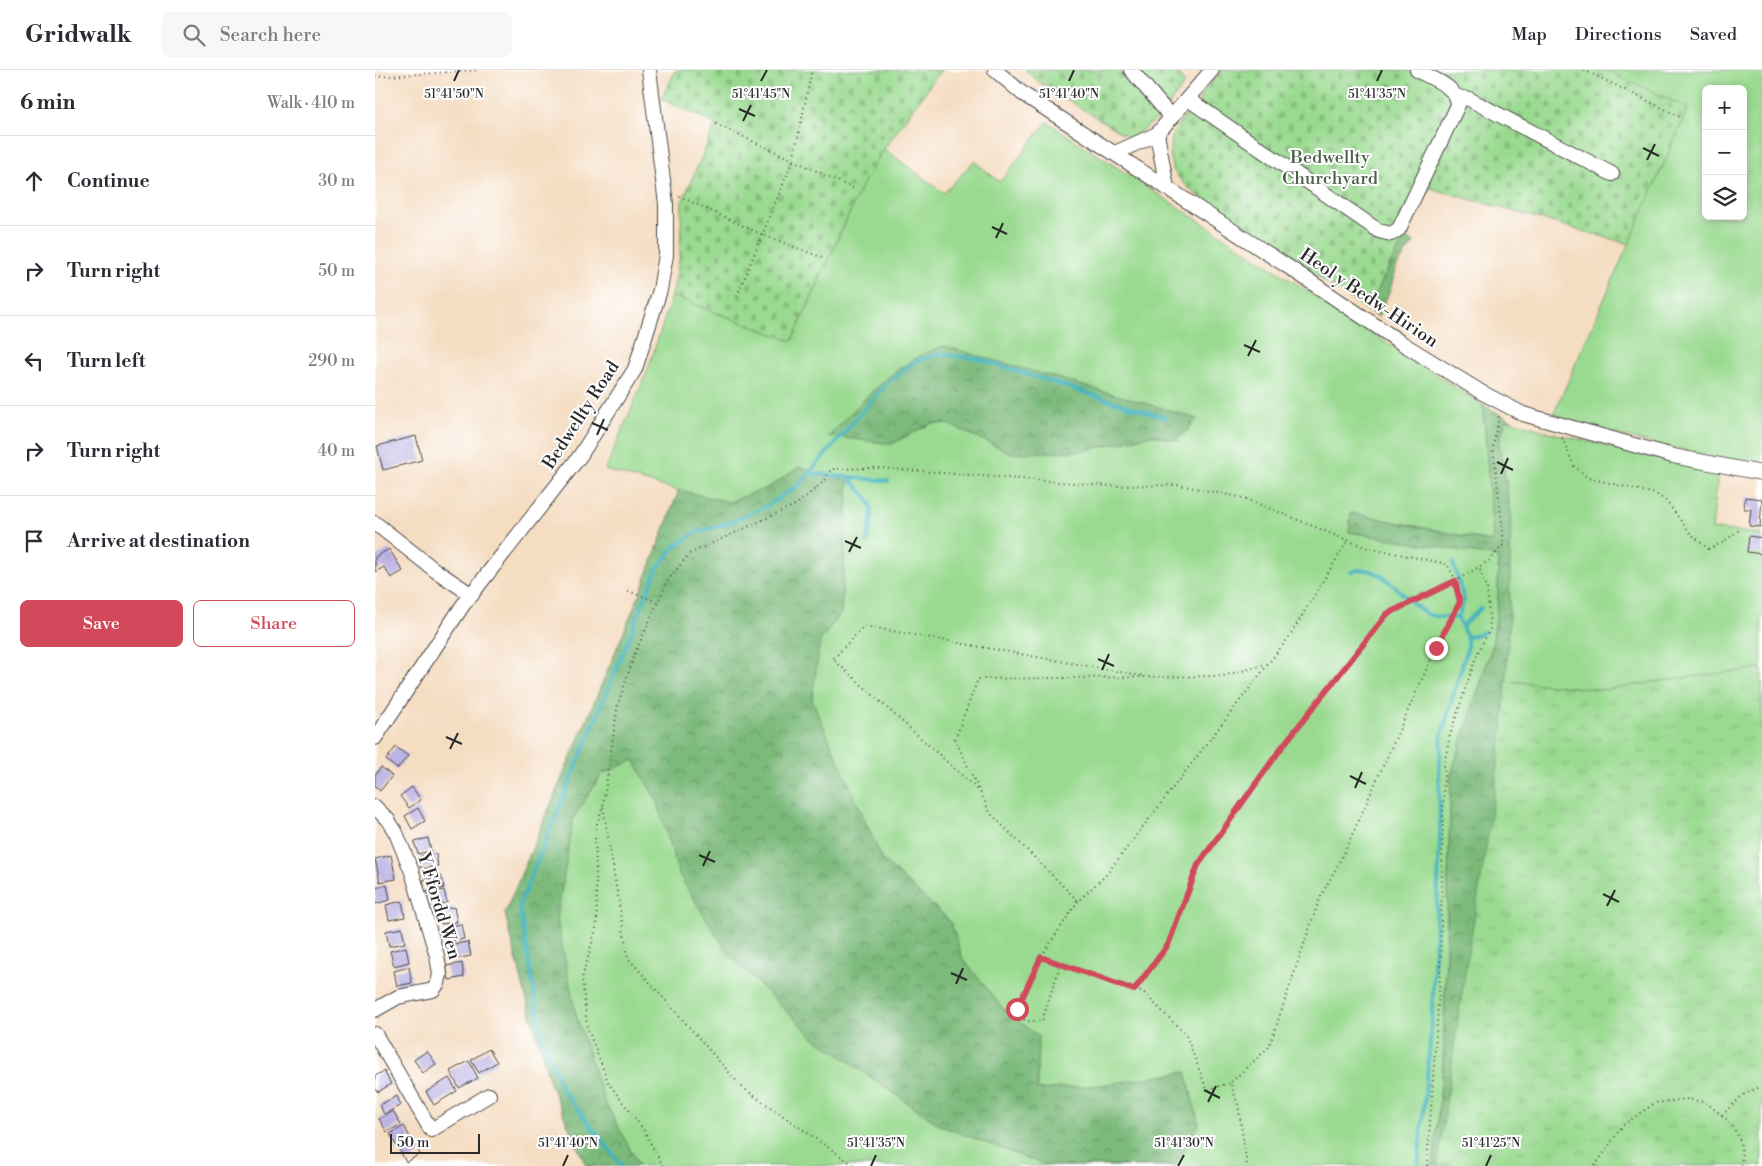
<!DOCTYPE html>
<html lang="en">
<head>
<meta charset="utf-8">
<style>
	body { margin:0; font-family:"Libre Bodoni",serif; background:#f7f7f7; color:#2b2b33 }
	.controls { position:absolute; right:15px; top:15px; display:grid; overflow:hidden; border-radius:8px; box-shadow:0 2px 8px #0003 }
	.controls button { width:45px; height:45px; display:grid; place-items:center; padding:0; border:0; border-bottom:1px solid #e1e1e2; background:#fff; color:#2b2b33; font:25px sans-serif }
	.scale { position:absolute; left:15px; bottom:12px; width:90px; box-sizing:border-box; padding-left:5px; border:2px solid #2b2b2b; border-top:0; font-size:14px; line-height:18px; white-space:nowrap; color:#2b2b2b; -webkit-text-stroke:4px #fff; paint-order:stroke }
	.stop { position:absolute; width:15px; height:15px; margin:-11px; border:4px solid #d1495b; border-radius:50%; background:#fff }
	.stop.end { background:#d1495b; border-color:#fff; box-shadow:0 1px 5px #0008 }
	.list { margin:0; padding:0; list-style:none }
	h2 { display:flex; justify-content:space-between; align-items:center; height:65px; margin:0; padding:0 20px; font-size:21px }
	h2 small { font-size:16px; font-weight:400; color:#7c7c81 }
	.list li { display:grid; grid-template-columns:32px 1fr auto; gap:15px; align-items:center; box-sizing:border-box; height:90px; padding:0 20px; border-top:1px solid #e1e1e2 }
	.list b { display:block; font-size:19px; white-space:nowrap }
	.list em { font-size:16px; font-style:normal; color:#7c7c81 }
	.actions { display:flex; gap:10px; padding:15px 20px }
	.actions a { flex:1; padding:11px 0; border:1px solid #d1495b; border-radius:8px; text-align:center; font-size:18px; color:#d1495b }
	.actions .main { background:#d1495b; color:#fff }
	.icon { flex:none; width:28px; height:28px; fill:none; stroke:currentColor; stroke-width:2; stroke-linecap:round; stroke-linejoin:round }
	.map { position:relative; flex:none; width:1387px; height:1096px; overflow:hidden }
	header { display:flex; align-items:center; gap:30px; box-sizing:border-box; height:70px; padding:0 25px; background:#fff; border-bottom:1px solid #e1e1e2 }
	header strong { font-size:24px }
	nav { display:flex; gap:28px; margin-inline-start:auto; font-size:18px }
	.search { width:350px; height:45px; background:#f7f7f7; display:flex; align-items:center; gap:12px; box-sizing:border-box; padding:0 18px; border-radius:8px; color:#7c7c81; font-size:19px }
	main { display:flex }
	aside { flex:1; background:#fff }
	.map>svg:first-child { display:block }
</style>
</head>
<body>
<header>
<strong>Gridwalk</strong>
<div class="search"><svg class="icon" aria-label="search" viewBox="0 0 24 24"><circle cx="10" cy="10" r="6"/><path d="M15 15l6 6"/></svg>Search here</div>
<nav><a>Map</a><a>Directions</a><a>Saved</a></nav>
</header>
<main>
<aside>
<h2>6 min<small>Walk · 410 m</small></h2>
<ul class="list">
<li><svg class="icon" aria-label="ahead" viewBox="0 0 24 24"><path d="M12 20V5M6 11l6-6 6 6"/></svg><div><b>Continue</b></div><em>30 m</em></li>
<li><svg class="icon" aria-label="right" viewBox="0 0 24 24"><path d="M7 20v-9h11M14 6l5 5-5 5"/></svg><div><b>Turn right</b></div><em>50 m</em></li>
<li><svg class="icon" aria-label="left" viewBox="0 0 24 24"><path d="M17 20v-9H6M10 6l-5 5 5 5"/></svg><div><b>Turn left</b></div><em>290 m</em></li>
<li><svg class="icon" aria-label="right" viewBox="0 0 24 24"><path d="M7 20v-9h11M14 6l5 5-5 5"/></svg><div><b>Turn right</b></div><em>40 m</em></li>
<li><svg class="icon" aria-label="arrive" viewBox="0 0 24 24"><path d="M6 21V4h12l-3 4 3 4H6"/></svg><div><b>Arrive at destination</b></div></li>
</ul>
<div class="actions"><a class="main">Save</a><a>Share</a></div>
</aside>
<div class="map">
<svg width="1387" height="1096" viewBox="0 0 1387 1096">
	<defs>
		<pattern id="forest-crowns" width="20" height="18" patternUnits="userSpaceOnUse" patternTransform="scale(1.25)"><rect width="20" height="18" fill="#7bba7a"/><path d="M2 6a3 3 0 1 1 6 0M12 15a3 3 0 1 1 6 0" fill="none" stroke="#659764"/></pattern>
		<pattern id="cemetery-stones" width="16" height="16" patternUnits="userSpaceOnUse" patternTransform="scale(1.25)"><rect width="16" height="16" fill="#9ada90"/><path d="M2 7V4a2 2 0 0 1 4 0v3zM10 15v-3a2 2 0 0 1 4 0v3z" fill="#85bb7c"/></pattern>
		<pattern id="park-tufts" width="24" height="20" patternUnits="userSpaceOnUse" patternTransform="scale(1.25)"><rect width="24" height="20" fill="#9ada90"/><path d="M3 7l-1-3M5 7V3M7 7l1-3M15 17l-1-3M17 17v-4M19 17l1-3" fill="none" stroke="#85bb7c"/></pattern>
	</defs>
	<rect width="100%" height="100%" fill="#fff"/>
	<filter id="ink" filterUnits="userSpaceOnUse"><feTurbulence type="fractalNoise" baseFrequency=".02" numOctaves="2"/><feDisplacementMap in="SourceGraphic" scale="10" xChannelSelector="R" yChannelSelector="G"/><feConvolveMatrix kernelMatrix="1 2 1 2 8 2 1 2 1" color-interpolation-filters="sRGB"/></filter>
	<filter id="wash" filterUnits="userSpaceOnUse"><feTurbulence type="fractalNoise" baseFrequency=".0096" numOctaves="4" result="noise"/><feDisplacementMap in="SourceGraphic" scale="20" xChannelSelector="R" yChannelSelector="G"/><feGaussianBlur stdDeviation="1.12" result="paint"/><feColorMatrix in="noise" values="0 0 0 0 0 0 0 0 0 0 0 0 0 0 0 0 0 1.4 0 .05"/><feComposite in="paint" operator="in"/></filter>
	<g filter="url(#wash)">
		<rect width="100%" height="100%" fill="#f5ddc2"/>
		<!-- grass -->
		<g fill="#9ada90" stroke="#62825e" fill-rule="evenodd">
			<path d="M 1231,0 L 1387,0 L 1387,397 L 1262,370 L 1185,348 L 1179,343 L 1313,39 ZM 1331,19 L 1368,19 L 1368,146 L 1331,146 Z"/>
			<path d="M 672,52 L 1108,335 L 1119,472 L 976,443 L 974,461 L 1123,487 L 1123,531 L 1117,577 L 1076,704 L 1068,996 L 1058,1096 L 211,1096 L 176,1016 L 151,927 L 130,843 L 264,526 L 304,421 L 230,400 L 272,302 L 297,226 L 417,271 L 487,115 L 509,79 L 569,123 L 599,91 L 625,112 ZM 569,276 L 803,371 L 777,365 L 708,381 L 637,383 L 573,354 L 557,353 L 516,374 Z"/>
			<path d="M 1131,349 L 1173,362 L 1343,402 L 1337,459 L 1387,464 L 1387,930 L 1299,609 L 1230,620 L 1131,611 L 1136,444 L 1124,373 Z"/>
		</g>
		<!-- forest -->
		<g fill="url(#forest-crowns)" stroke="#537252">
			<path d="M 1030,168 L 1039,172 L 1022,196 L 1014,223 L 1003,247 L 992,240 Z"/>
			<path d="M 569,276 L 787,338 L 822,349 L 803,371 L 777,365 L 708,381 L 637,383 L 573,354 L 557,353 L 516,374 L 454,366 C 488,331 520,291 569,276 Z"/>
			<path d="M 1108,335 L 1138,351 L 1131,349 L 1124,373 L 1136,444 L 1134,557 L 1102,1096 L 1058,1096 L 1068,996 L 1076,704 L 1117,577 L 1123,531 L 1123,487 L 974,462 L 976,443 L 1118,472 Z"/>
			<path d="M 424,397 L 474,411 L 466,543 L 445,571 L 437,630 L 507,789 L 575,851 L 588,889 L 631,942 L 663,966 L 662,1020 L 726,1015 L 811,1002 L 824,1055 L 800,1095 L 679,1096 L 665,1093 L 566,1056 L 437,966 L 354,885 L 304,805 L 283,733 L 259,690 L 227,704 L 198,749 L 182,849 L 201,945 L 229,1030 L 264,1096 L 211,1096 L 176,1016 L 151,927 L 130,843 L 264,526 L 304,420 L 354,432 L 394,417 Z"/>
		</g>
		<!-- cemetery -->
		<g fill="url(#cemetery-stones)" stroke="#62825e">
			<path d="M 301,0 L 566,0 L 509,79 L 487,115 L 417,271 L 297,226 L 305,185 L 307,132 L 341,54 L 286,29 Z"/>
			<path d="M 650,0 L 800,0 L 810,13 L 786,46 L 756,69 L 664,12 Z"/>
			<path d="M 847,0 L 1231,0 L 1313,38 L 1254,174 L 1055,118 L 992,240 L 814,119 C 809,113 799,104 797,97 C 791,76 799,56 814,42 L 822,41 L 826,25 Z"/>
		</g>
		<!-- park -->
		<path fill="url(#park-tufts)" stroke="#62825e" d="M 1387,598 L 1387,1096 L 1062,1096 C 1074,1016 1084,935 1098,855 C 1112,773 1126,694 1131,611 L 1230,620 L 1299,609 Z"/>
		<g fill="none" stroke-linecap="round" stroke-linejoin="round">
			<!-- stream -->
			<g stroke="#44b4bc" stroke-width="4">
				<path d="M 434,403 L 513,411"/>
				<path d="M 473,407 C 501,435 499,434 492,472"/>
				<path d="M 1078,492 L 1089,530 L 1083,548"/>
				<path d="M 976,502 C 1008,489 1030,535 1055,545 C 1063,548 1074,547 1083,548 L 1092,567 L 1092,579 L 1067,664 L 1064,705 L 1065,768 L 1056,963 L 1043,1096"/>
				<path d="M 1087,556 L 1106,538"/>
				<path d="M 1092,567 L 1110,562"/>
				<path d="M 247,1096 L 187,1019 L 168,971 L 144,836 L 282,499 L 299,477 L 320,463 L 351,454 L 392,436 L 424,415 L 513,312 L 543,290 L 565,284 L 604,289 L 791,348"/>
			</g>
		</g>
		<g id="blocks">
			<!-- building -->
			<g fill="#b6aee1">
				<path d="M 41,366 L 47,390 L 8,400 L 2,376 Z"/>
				<path d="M 1370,427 L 1387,429 L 1385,457 L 1374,456 L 1376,439 L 1369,439 Z"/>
				<path d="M 1374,466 L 1387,468 L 1387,484 L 1372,482 Z"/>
				<path d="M 14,479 L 28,501 L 16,508 L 9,497 L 0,502 L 0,487 Z"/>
				<path d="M 21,677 L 33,686 L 22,699 L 11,690 Z"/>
				<path d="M 6,697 L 17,706 L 5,721 L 0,716 L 0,705 Z"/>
				<path d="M 37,717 L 46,730 L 34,738 L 25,726 Z"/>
				<path d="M 43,738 L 50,751 L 37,759 L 30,746 Z"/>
				<path d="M 53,768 L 56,781 L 43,784 L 39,772 Z"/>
				<path d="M 61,784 L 63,796 L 46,799 L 44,787 Z"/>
				<path d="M 16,785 L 21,809 L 5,812 L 0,789 Z"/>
				<path d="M 66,806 L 69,818 L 50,822 L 48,810 Z"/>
				<path d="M 12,815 L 15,830 L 0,834 L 0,818 Z"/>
				<path d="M 69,820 L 72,833 L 53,837 L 51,824 Z"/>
				<path d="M 27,831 L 30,847 L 14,850 L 11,835 Z"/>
				<path d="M 79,837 L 82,852 L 66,854 L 64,840 Z"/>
				<path d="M 86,854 L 89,869 L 73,871 L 71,857 Z"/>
				<path d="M 27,858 L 30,873 L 14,876 L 11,861 Z"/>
				<path d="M 93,872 L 96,886 L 80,889 L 78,874 Z"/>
				<path d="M 31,877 L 34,892 L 19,896 L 15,881 Z"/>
				<path d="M 87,893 L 89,907 L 74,910 L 71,896 Z"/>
				<path d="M 34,897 L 37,913 L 22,916 L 19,901 Z"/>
				<path d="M 114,979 L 122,992 L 104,1003 L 96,990 Z"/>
				<path d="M 52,981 L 61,994 L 48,1003 L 39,990 Z"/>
				<path d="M 94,991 L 103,1008 L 84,1018 L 75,1001 Z"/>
				<path d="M 9,1001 L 16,1014 L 3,1022 L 0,1018 L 0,1006 Z"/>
				<path d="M 74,1008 L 82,1021 L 59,1035 L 51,1022 Z"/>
				<path d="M 22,1026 L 26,1035 L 9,1044 L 4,1035 Z"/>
				<path d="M 18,1041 L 26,1054 L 12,1062 L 4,1049 Z"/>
				<path d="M 29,1056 L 36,1069 L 22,1077 L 15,1064 Z"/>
				<path d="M 38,1071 L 45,1084 L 31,1092 L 24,1079 Z"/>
			</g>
		</g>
	</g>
	<g filter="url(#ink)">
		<use href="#blocks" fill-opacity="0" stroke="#494642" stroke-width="1"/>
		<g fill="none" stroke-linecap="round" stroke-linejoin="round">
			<defs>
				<g id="minor">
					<path d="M 620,0 L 648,24 L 915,198 L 1025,272 L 1106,322 L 1148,344 L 1298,386 L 1387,403"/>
					<path d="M 756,0 L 797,48"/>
					<path d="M 1083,27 L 1094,29 L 1237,104"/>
					<path d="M 813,29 L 1004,161 L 1016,164 L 1024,159 L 1083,35 C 1082,16 1057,9 1042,0"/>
					<path d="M 782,64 L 792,118"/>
					<path d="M 740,83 L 782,64 L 837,0"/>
					<path d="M 0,453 L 61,501 L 97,525"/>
					<path d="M 0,668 L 88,535 L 205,386 L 260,299 L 285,220 L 291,185 L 291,134 L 274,0"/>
					<path d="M 0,737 L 13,750 L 21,763 L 37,802 L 62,886 L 65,904 L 63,913 L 58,920 L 23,927 L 0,940"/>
					<path d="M 0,964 L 56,1060 L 114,1025"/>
				</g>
			</defs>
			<!-- minor casing -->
			<use href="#minor" stroke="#494642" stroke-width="16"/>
			<!-- path -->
			<g stroke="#494642" stroke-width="2" stroke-dasharray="1 4" stroke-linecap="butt">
				<path d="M 1209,0 L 1308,48"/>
				<path d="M 0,7 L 103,0"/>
				<path d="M 341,54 L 480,119"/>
				<path d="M 304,126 L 386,164 L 448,188"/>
				<path d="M 362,226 L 418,90 L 437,0"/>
				<path d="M 1187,368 L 1199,396 L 1213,408 L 1281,424 L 1291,431 L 1316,464 L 1333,479 L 1347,473 L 1364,460"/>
				<path d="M 253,521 L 283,532"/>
				<path d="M 893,594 L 848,606 L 603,609 L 580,669 L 615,743 L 703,831 L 731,805 L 893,594 L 914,567 L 973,470"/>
				<path d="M 602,719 L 458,589 L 489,556 L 768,606"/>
				<path d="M 228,737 L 253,888 L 368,1018 L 480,1096"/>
				<path d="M 703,831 L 666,887 L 759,920 L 793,875 L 823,795 L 907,677 L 1013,544 L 1081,511 L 1085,533 L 1061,578 L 969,783 L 944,830 L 894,977 L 855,1013 L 863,1034 L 872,1096"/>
				<path d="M 666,887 L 642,939 L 650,951 L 667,951 L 685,895"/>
				<path d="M 760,920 L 767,921 L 811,965 L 832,1020 L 855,1013"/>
				<path d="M 1347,1045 C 1365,1063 1367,1071 1367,1096"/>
				<path d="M 288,1096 L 268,1059 L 234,1014 L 212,957 L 207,908 L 222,855 L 220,760 L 228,735 L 243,634 L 260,583 L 293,510 L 314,484 L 422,434 L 448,412 L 456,399 L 505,398 L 736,416 L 804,415 L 869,428 L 989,477 L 1072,494 L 1081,511 L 1115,490 L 1128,475 L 1128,461 L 1118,377 L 1124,346"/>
				<path d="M 1052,1096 L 1065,908 L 1069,695 L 1075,665 L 1102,584 L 1115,559 L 1112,517 L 1104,498"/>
				<path d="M 1220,1096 L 1248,1055 L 1280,1033 L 1311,1029 L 1330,1032 L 1347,1045 L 1368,1025 L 1387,1016"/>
			</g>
			<!-- minor -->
			<use href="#minor" stroke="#fff" stroke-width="14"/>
		</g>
	</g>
	<g fill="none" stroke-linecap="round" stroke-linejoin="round" filter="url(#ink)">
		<!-- route -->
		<path stroke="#d1495b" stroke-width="6" d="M 642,939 L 666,887 L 759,920 L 793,875 L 823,795 L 907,677 L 1012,544 L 1080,511 L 1085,532 L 1061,578"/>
	</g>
	<!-- ticks -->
	<path fill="none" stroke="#2b2b2b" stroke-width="2" d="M 79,11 L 84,0M 386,11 L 392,0M 694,11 L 699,0M 1002,11 L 1007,0M 364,39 L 380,46M 368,51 L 376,35M 1268,78 L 1284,86M 1272,90 L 1280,74M 617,157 L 632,164M 621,168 L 628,153M 869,275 L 885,282M 873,286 L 881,270M 217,353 L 233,360M 222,365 L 229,349M 1122,392 L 1138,400M 1126,404 L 1133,388M 470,471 L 486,478M 474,482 L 482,467M 723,589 L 739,596M 727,600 L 734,584M 71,667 L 87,674M 75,679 L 83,663M 975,706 L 991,714M 980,718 L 987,702M 324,785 L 340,792M 328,796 L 335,781M 1228,824 L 1244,832M 1232,836 L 1240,820M 576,903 L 592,910M 581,914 L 588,898M 829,1020 L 845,1028M 833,1032 L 841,1016M 188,1096 L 193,1085M 496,1096 L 501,1085M 803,1096 L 809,1085M 1111,1096 L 1116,1085"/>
	<g text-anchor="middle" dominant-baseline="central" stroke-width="4" stroke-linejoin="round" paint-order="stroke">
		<!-- park labels -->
		<g font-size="18" fill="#4c6049" stroke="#fff">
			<text x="955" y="87">Bedwellty<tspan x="955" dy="21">Churchyard</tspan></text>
		</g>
		<!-- street labels -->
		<g font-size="18" fill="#2b2b2b" stroke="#fff">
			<text transform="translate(994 228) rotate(34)">Heol y Bedw-Hirion</text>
			<text transform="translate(206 345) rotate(-57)">Bedwellty Road</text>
			<text transform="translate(64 836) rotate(73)">Y Ffordd Wen</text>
		</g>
	</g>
	<g font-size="12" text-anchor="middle" fill="#2b2b2b" stroke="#fff" stroke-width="4" stroke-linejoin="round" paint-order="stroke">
		<text x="79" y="28">51°41'50"N</text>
		<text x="386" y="28">51°41'45"N</text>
		<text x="694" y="28">51°41'40"N</text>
		<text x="1002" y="28">51°41'35"N</text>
		<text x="193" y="1077">51°41'40"N</text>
		<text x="501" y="1077">51°41'35"N</text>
		<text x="809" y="1077">51°41'30"N</text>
		<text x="1116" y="1077">51°41'25"N</text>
	</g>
</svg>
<div class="controls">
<button>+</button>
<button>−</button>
<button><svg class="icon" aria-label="layers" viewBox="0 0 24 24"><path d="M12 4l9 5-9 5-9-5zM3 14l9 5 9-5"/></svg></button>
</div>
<div class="scale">50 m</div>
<div class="stop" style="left:642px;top:939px"></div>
<div class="stop end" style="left:1061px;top:578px"></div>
</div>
</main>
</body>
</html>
